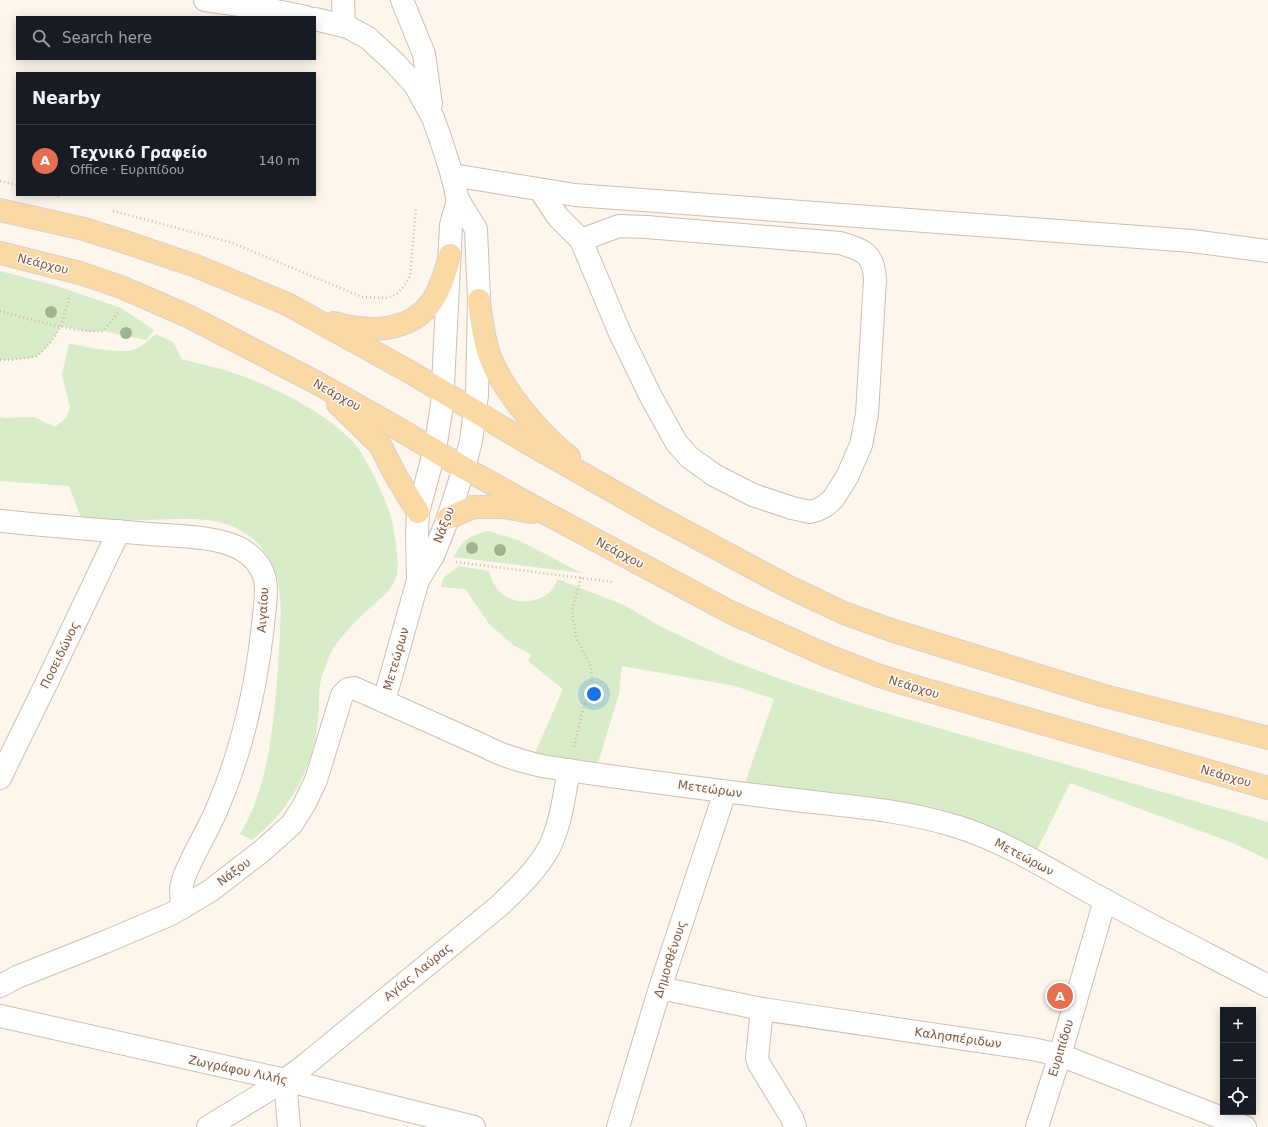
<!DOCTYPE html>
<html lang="en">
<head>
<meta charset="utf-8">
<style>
	body { margin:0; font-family:"DejaVu Sans",sans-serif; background:#242831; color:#f1f3f6 }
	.controls { position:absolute; right:12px; bottom:12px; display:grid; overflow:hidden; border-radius:0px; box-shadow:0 2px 10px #0003 }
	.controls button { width:36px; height:36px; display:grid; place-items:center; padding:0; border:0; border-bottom:1px solid #363941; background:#171b24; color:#f1f3f6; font:20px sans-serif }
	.you { position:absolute; left:594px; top:694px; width:14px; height:14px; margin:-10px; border:3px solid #fff; border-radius:50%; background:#1a73e8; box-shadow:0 0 0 6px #1a73e833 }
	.badge { display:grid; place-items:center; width:26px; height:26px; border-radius:50%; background:#e76f51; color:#fff; font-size:13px; font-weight:700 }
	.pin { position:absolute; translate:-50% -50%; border:2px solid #fff; box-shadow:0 1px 4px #0006 }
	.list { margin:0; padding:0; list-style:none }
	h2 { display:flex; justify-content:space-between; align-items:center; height:52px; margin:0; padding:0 16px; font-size:17px }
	h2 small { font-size:13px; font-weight:400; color:#9ea1a6 }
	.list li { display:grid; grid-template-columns:26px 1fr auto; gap:12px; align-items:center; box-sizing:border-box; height:72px; padding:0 16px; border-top:1px solid #363941 }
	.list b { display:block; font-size:15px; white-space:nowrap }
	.list p { margin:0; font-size:13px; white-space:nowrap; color:#9ea1a6 }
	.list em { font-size:13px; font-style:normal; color:#9ea1a6 }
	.icon { flex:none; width:22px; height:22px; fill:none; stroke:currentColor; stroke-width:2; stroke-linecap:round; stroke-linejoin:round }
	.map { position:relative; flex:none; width:1268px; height:1127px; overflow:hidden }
	.search { position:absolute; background:#171b24; box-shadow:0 2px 10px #0003; left:16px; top:16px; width:300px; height:44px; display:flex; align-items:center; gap:10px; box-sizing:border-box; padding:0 14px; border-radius:0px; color:#9ea1a6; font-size:15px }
	.panel { position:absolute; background:#171b24; box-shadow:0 2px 10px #0003; left:16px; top:72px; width:300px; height:124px; border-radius:0px }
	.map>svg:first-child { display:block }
</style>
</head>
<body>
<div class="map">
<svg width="1268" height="1127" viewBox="0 0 1268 1127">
	<rect width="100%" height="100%" fill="#fdf6ec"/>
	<!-- green -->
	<g fill="#d8ecc9">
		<path d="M 0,271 L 54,285 L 121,308 L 154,330 L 146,340 L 103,331 L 91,332 L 61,326 C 55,335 47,350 37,356 C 31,359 8,360 0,360 Z"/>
		<path d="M 156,334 L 173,342 L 182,359 C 203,365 225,369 245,377 C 282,391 329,415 355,444 C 359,448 361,453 364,458 C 375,476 383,494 390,514 C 394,526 401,567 396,578 C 389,593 382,597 371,607 C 358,618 332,645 328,660 C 325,668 321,677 320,685 C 318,697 320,709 318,721 C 313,768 290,811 252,840 L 240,834 C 271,784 275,710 279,652 C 280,627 283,601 277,577 C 272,560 262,545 248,535 C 219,514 180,519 145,520 C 124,520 103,520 82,520 L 69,486 L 0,481 L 0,417 L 4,418 L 34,417 L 55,427 L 66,418 L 70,408 L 62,374 L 69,344 C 86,346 116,354 132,350 C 141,348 149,340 156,334 Z"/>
		<path d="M 488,531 L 518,540 L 582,573 L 453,557 C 466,538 466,537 488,531 Z"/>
		<path d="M 459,566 L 489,571 C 491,579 495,587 501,593 C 517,608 553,602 557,579 L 624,605 L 658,625 L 730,660 L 789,682 L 858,705 L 1268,822 L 1268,860 L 1233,843 L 1070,783 L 1037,850 L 982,824 L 957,814 L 932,807 L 864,796 L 745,783 L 774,699 L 735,686 L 622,666 L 619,694 L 598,763 L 535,753 L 563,689 L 528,661 L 532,655 L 513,645 L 490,625 L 465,589 L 441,587 L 443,578 Z"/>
	</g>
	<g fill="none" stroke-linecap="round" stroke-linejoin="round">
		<defs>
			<g id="minor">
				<path d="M 205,0 L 261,8 L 306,17"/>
				<path d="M 343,0 L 344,26"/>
				<path d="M 402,0 L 424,54 L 431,104"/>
				<path d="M 315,19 L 348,27 L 368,38 L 395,63 L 415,85 L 433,118 L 441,140 L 452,175 L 458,200 L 476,229 L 479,300 L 477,395 L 471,441 L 464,468 L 448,518 L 433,556 L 418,580"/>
				<path d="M 452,175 L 575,195 L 1192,241 L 1268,251"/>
				<path d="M 540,190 L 558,217 L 581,240 L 619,331 L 650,395 L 676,442 L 689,457 L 714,475 L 753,495 L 792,508 L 810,512 L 817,510 L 825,506 L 833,499 L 847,477 L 861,445 L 867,414 L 875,280 C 874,253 863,250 840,243 L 646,227 L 619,226 L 581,240"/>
				<path d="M 0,521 C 50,526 100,530 150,534 C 176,536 216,536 239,548 C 252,555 262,566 265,580 C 268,594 264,611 263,625 C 256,689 242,751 217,809 C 207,832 193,854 184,877 L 181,888 L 182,908"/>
				<path d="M 384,701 L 418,580 L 417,533 L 418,512 L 435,449 L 442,405 L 451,225 L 458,200"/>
				<path d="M 0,778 L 48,680 L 119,531"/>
				<path d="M 0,986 L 17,977 L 105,942 L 171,914 L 210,891 L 262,851 L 292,824 L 305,803 L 316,780 L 342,695 L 348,689 L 354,688 L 484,746 C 502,756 521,761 542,766 C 623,779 705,789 787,799 C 843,806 901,809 955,826 C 1005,841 1051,871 1097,896 C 1153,927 1211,956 1268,986"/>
				<path d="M 660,988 L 762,1009 L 1032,1049 L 1060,1055 L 1245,1127"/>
				<path d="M 762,1009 L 757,1058 L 759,1064 L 792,1118 L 795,1127"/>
				<path d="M 0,1016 L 285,1080 L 474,1127"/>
				<path d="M 285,1080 L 289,1127"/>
				<path d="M 208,1127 L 285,1080 L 304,1066 L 499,906 C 517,889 537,870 549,848 C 561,824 564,796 569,770"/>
				<path d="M 618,1127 L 660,988 L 725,792"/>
				<path d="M 1037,1127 L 1060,1055 L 1105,900"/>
			</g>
			<g id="major">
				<path d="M 0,210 L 84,229 L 122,241 L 196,266 L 287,304 L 410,372 L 523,440 L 660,518 L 789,587 L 844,613 L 891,630 L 1101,695 L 1268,738"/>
				<path d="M 0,253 L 80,273 L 121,287 L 188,316 L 319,384 L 397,428 L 464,468 L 547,514 L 730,612 L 828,656 L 880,676 L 909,685 L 1268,788"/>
				<path d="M 479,300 C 481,318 483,336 489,354 C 501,389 540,434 569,457"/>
				<path d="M 334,323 C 367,333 411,333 432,301 C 441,288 446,271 450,255"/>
				<path d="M 338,404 L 380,445 L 397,478 L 418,512"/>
				<path d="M 448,518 L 473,507 L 504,507 L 532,512"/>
			</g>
		</defs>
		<!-- minor casing -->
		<use href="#minor" stroke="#d1beb0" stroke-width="24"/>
		<!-- major casing -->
		<use href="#major" stroke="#dad1cd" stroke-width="24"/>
		<!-- path -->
		<g stroke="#d9b8a5" stroke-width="2.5" stroke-dasharray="1 3" stroke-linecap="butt">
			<path d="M 0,181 L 17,185"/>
			<path d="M 54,195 L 60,197"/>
			<path d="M 113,211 L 230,242 L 362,297 L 387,298 L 397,294 L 404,286 L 410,276 L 416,207"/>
			<path d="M 0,311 C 31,319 71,333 103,331 L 118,313"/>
			<path d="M 0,360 L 11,360 L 37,356 L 52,341 L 61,326 L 70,295"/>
			<path d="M 456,562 L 613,582"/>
			<path d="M 574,747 L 581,717 L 592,682 L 591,667 L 576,637 L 572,611 L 581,577"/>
		</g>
		<!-- minor -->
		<use href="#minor" stroke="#fff" stroke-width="22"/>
		<!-- major -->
		<use href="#major" stroke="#fbd9a5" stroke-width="22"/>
	</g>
	<!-- trees -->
	<g fill="#a0b28e">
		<circle cx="51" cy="312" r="6"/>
		<circle cx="126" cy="333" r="6"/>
		<circle cx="472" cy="548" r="6"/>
		<circle cx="500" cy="550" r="6"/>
	</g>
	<g text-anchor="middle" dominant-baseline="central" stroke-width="3" stroke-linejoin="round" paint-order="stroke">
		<!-- street labels -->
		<g font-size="12" fill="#7a5c4d" stroke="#fffaf3">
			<text transform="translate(43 264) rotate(14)">Νεάρχου</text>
			<text transform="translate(337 395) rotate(29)">Νεάρχου</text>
			<text transform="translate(444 525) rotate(-69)">Νάξου</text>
			<text transform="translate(620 553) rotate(28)">Νεάρχου</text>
			<text transform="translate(263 610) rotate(-86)">Αιγαίου</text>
			<text transform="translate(60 655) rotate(-64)">Ποσειδώνος</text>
			<text transform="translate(396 659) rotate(-74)">Μετεώρων</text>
			<text transform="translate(914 687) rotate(17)">Νεάρχου</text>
			<text transform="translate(1226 776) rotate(16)">Νεάρχου</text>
			<text transform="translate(710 789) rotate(8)">Μετεώρων</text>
			<text transform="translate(1024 857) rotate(28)">Μετεώρων</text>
			<text transform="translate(234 872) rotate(-37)">Νάξου</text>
			<text transform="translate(670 959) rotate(-72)">Δημοσθένους</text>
			<text transform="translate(418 972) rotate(-39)">Αγίας Λαύρας</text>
			<text transform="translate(958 1038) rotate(8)">Καλησπέριδων</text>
			<text transform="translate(1061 1048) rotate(-73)">Ευριπίδου</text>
			<text transform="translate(238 1070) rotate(12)">Ζωγράφου Λιλής</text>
		</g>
	</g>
</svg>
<div class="controls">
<button>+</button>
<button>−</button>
<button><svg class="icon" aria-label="locate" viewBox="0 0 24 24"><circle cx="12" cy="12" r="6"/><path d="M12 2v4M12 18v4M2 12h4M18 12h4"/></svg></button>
</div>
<div class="you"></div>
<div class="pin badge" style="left:1060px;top:996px">A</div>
<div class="search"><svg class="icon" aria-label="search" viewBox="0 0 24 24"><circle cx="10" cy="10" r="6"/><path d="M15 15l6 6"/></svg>Search here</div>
<section class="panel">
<h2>Nearby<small></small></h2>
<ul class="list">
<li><span class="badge">A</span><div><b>Τεχνικό Γραφείο</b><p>Office · Ευριπίδου</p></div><em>140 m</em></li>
</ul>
</section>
</div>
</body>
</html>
